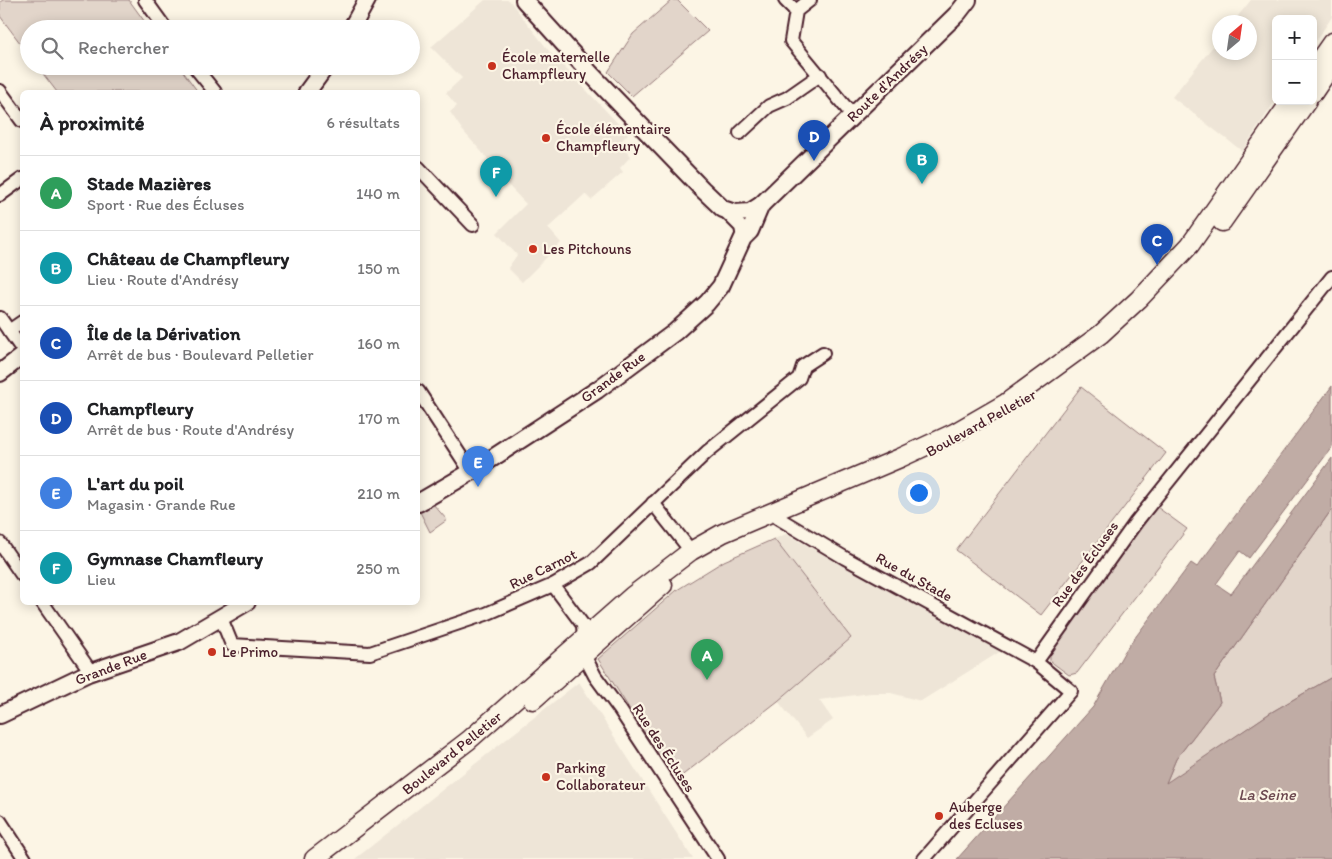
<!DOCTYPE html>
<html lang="fr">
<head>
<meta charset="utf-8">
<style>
	body { margin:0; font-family:Itim,sans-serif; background:#f6f6f6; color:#202124 }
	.controls { position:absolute; right:15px; top:15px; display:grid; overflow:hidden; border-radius:8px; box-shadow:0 2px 12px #0003 }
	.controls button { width:45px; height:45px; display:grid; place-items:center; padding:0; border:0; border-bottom:1px solid #e0e0e0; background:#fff; color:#202124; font:25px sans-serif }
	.compass { position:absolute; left:1212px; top:15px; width:45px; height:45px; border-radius:50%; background:#fff; box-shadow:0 2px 12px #0003; rotate:29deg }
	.you { position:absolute; left:918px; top:492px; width:18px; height:18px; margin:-12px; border:4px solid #fff; border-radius:50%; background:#1a73e8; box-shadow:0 0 0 8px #1a73e833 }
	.badge { display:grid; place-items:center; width:32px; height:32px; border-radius:50%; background:#c8321e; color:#fff; font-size:16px; font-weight:700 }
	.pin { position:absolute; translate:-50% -41px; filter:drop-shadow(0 1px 2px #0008) }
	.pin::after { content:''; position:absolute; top:26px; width:18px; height:15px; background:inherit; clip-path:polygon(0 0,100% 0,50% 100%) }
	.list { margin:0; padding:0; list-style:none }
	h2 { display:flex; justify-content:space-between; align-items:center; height:65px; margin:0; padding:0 20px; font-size:21px }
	h2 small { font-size:16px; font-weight:400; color:#757577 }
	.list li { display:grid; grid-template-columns:32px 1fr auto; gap:15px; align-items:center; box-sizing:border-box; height:75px; padding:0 20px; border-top:1px solid #e0e0e0 }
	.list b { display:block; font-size:19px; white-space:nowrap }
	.list p { margin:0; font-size:16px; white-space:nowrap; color:#757577 }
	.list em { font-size:16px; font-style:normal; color:#757577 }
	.icon { flex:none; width:28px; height:28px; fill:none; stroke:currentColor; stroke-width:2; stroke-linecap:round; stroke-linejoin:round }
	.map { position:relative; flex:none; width:1332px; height:859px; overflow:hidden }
	.search { position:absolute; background:#fff; box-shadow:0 2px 12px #0003; left:20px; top:20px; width:400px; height:55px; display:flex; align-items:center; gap:12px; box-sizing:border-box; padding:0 18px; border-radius:28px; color:#757577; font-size:19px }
	.panel { position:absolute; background:#fff; box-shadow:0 2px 12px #0003; left:20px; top:90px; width:400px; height:515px; border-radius:8px }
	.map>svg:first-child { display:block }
</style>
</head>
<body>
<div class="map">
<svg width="1332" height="859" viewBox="0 0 1332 859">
	<rect width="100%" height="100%" fill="#fcf5e5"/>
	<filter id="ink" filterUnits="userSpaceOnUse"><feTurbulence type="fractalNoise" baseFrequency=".02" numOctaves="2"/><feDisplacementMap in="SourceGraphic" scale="10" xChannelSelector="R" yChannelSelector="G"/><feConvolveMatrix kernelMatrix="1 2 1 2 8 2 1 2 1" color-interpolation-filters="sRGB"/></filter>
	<g filter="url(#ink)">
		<!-- built -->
		<g fill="#eee5d7">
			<path d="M 485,0 L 509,0 L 549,51 L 628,134 L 619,143 L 631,156 L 620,168 L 623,172 L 591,200 L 585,194 L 548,228 L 561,243 L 522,282 L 508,268 L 517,255 L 497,233 L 526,204 L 488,164 L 488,159 L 463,131 L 450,112 L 457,106 L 446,93 L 462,78 L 431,47 Z"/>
			<path d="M 1251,0 L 1332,0 L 1332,17 L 1313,45 L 1313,19 L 1276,19 L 1276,100 L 1242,151 L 1172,97 L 1219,39 L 1220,52 L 1250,52 L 1250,22 L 1233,22 Z"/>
			<path d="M 786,534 L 1001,651 L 921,701 L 891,693 L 871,693 L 819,700 L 833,720 L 807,738 L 778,701 L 851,638 L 774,539 Z"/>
			<path d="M 579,682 L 693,859 L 355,859 L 451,783 Z"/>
		</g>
		<!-- green -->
		<g fill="#e2d5ca" stroke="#967a7a">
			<path d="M 3,0 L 129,0 L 150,29 L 29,29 L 29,55 L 0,16 L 0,2 Z"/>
			<path d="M 672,0 L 677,0 L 708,31 L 632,96 L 608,72 L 633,34 Z"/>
			<path d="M 37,66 L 179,66 L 198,92 L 57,92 Z"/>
			<path d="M 1081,387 L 1166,453 L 1041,615 L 956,550 Z"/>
			<path d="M 433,504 L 447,520 L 430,532 L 420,512 Z"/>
			<path d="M 1157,507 L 1187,529 L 1077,673 L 1069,675 L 1050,661 L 1050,652 Z"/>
			<path d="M 1332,509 L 1332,677 L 1270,713 L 1165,785 L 1176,759 L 1220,702 L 1214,677 Z"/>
			<path d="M 774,539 L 851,638 L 778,701 L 675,781 L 598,659 L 677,590 L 724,561 Z"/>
		</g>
		<!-- water -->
		<path fill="#c0aca5" stroke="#917474" d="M 1332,386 L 1332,447 L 1249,558 L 1240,551 L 1216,584 L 1231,594 L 1332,458 L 1332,509 L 1214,677 L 1220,702 L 1176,759 L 1166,783 L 1270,713 L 1332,677 L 1332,859 L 957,859 L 1093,707 L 1125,651 L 1191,563 L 1197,567 Z"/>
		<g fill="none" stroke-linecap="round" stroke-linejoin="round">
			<defs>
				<g id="minor">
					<path d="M 145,0 L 166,29"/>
					<path d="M 785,0 L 796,11"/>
					<path d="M 810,0 L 796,11 L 791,41 L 853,116"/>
					<path d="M 194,66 L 215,92"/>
					<path d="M 0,91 L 22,121"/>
					<path d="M 740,133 L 769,106 L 787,98 L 820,75"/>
					<path d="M 418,167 L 473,225"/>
					<path d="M 0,195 L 22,179"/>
					<path d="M 723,209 L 741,227 L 743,238"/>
					<path d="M 0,318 L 22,349"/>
					<path d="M 9,331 L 22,322"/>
					<path d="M 418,391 L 471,472"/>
					<path d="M 653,503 L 691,551"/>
					<path d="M 778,518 L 845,558 L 1036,662 L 1071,691 L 924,859"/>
					<path d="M 0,543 L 22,575"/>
					<path d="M 553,585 L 583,625 L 584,640"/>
					<path d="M 42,602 L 91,672"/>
					<path d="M 221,618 L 232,645 L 370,653 L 486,614 L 553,585 L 591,563 L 707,452 L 799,378 L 803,366 L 823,353"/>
					<path d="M 584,655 L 595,676 L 620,710 L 718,859"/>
					<path d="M 1036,662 L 1136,522 L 1332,277"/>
					<path d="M 0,821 L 25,859"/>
				</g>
				<g id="tertiary">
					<path d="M 524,0 L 591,74 L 702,189 L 723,209 L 735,213 L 750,212 L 761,205 L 958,13 L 968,0"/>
					<path d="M 351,29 L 367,0"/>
					<path d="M 307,92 L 326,66"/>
					<path d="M 0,373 L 22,356"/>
					<path d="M 418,503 L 471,472 L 597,390 L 675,332 L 707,303 L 721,286 L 743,238 L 750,231 L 761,205"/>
					<path d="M 0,715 L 88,673 L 179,642 L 247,602"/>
				</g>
				<g id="secondary">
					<path d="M 1313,69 L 1332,42"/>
					<path d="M 1313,93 L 1332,65"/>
					<path d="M 1222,222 L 1307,101"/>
					<path d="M 533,700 L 663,585"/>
					<path d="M 314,859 L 469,740 L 632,596 L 691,551 L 723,533 L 900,458 L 954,433 L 1006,403 L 1101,334 L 1139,299 L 1190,245 L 1291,101"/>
				</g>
			</defs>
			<!-- minor casing -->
			<use href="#minor" stroke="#4a1f2b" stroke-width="16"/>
			<!-- tertiary casing -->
			<use href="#tertiary" stroke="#4a1f2b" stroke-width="20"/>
			<!-- secondary casing -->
			<use href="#secondary" stroke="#4a1f2b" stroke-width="21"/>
			<!-- minor -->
			<use href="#minor" stroke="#fcf5e5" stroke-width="12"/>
			<!-- tertiary -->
			<use href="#tertiary" stroke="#fcf5e5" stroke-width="16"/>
			<!-- secondary -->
			<use href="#secondary" stroke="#fcf5e5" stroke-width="18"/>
		</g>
	</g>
	<!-- markers -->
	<g fill="#c8321e" stroke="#fcf5e5" stroke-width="2">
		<circle cx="492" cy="66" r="5"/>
		<circle cx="546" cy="138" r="5"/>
		<circle cx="533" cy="249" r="5"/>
		<circle cx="212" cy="652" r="5"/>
		<circle cx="546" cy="777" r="5"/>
		<circle cx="939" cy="816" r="5"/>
	</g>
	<g text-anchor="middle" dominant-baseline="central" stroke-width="4.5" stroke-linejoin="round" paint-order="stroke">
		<!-- poi labels -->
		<g font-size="15" fill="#4a1f2b" stroke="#fcf5e5" text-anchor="start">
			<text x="502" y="57">École maternelle<tspan x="502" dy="17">Champfleury</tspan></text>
			<text x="556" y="129">École élémentaire<tspan x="556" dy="17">Champfleury</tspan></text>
			<text x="543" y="249">Les Pitchouns</text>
			<text x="222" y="652">Le Primo</text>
			<text x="556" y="768">Parking<tspan x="556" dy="17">Collaborateur</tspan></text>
			<text x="949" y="807">Auberge<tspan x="949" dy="17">des Ecluses</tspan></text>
		</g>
		<!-- street labels -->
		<g font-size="15" fill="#4a1f2b" stroke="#fcf5e5">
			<text transform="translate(887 83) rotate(-44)">Route d'Andrésy</text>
			<text transform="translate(613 377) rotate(-36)">Grande Rue</text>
			<text transform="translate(981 423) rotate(-29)">Boulevard Pelletier</text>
			<text transform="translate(1085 564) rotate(-54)">Rue des Écluses</text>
			<text transform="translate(543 569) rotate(-26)">Rue Carnot</text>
			<text transform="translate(914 577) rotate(29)">Rue du Stade</text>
			<text transform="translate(111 667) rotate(-21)">Grande Rue</text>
			<text transform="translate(664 748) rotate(57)">Rue des Écluses</text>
			<text transform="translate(452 753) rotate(-39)">Boulevard Pelletier</text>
		</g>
		<!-- water labels -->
		<g font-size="16" font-style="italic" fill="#6d4950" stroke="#fcf5e5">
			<text x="1267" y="794">La Seine</text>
		</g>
	</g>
</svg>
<div class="controls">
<button>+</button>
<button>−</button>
</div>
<svg class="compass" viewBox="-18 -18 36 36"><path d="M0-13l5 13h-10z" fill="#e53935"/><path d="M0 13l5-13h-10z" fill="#757577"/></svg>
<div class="you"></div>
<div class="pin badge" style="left:707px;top:680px;background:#2e9e5b">A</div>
<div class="pin badge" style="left:922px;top:184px;background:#0f9aa8">B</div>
<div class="pin badge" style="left:1157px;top:265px;background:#1a4fb4">C</div>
<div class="pin badge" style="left:814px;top:161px;background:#1a4fb4">D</div>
<div class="pin badge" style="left:478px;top:487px;background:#3f7fe0">E</div>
<div class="pin badge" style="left:496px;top:197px;background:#0f9aa8">F</div>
<div class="search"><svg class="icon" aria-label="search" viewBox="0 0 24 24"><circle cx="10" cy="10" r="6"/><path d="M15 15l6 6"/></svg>Rechercher</div>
<section class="panel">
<h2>À proximité<small>6 résultats</small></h2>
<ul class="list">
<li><span class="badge" style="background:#2e9e5b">A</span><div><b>Stade Mazières</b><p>Sport · Rue des Écluses</p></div><em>140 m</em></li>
<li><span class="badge" style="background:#0f9aa8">B</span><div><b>Château de Champfleury</b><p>Lieu · Route d'Andrésy</p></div><em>150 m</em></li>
<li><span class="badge" style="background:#1a4fb4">C</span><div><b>Île de la Dérivation</b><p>Arrêt de bus · Boulevard Pelletier</p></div><em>160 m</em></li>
<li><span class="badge" style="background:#1a4fb4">D</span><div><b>Champfleury</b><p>Arrêt de bus · Route d'Andrésy</p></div><em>170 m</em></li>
<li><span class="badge" style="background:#3f7fe0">E</span><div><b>L'art du poil</b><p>Magasin · Grande Rue</p></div><em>210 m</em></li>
<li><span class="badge" style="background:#0f9aa8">F</span><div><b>Gymnase Chamfleury</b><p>Lieu</p></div><em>250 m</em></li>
</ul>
</section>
</div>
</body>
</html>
